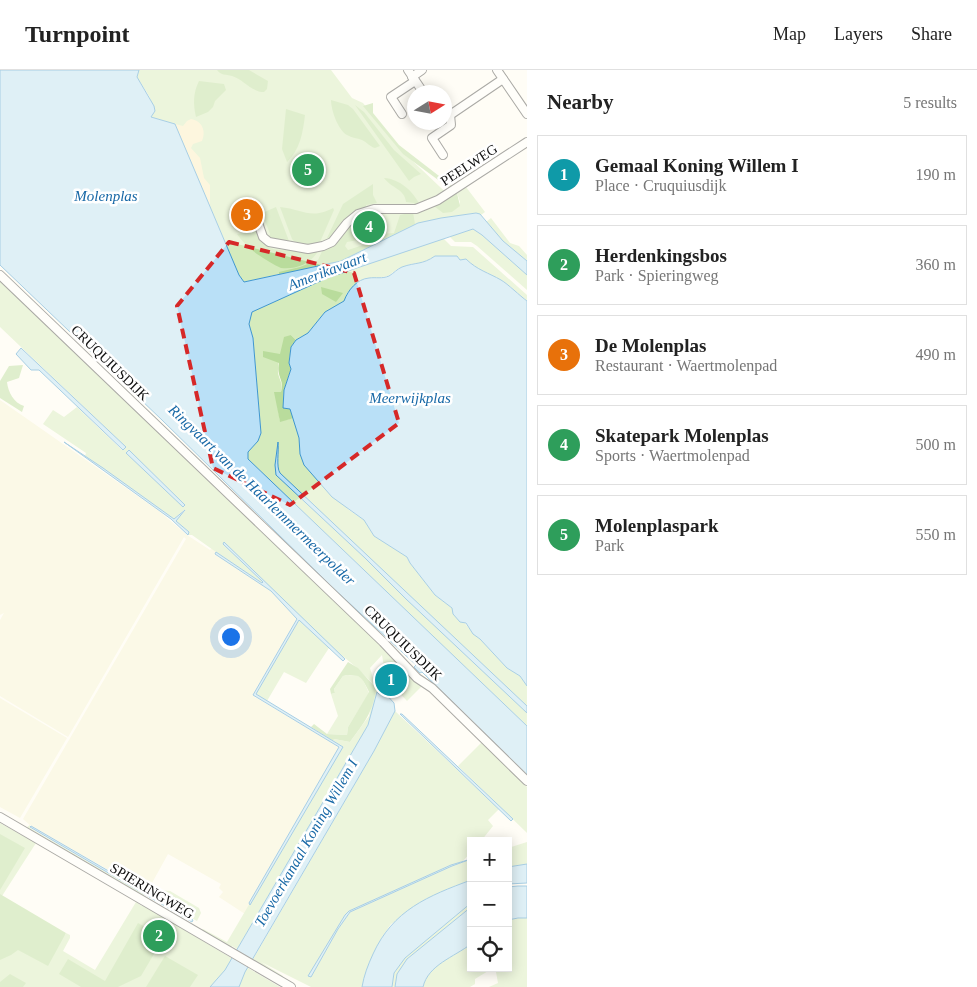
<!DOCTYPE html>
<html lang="en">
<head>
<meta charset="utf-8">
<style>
	body { margin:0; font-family:"Times New Roman",serif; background:#f6f6f6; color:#222 }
	.controls { position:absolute; right:15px; bottom:15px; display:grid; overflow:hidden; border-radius:0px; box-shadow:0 2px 12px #0003 }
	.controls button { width:45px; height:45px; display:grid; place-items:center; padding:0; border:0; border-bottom:1px solid #e0e0e0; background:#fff; color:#222; font:25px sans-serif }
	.compass { position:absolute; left:407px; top:15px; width:45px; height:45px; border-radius:50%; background:#fff; box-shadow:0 2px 12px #0003; rotate:79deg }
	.you { position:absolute; left:230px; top:566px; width:18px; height:18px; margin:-12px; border:4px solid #fff; border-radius:50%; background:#1a73e8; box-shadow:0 0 0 8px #1a73e833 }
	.badge { display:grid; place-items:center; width:32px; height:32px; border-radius:50%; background:#b45309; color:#fff; font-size:16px; font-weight:700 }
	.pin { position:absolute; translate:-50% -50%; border:2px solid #fff; box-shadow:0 1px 5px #0006 }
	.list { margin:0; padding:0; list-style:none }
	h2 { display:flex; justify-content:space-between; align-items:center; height:65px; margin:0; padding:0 20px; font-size:21px }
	h2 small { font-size:16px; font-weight:400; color:#767676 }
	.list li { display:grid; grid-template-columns:32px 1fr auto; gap:15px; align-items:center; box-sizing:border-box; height:80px; margin:0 10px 10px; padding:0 10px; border:1px solid #e0e0e0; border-radius:0px }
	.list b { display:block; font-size:19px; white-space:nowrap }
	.list p { margin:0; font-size:16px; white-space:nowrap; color:#767676 }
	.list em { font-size:16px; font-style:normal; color:#767676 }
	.icon { flex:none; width:28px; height:28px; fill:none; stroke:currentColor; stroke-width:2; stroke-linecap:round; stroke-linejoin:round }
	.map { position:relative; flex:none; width:527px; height:917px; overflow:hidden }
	header { display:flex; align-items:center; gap:30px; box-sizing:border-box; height:70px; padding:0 25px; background:#fff; border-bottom:1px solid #e0e0e0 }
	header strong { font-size:24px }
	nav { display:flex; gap:28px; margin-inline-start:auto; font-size:18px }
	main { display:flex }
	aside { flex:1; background:#fff }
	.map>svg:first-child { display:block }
</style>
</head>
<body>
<header>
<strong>Turnpoint</strong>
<nav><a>Map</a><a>Layers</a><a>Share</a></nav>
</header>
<main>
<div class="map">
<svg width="527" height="917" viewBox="0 0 527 917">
	<rect width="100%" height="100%" fill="#fffdf5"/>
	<!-- farmland -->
	<g fill="#f6f3d4">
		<path d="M 0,330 L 159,441 L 187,465 L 210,480 L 212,478 L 217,481 L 215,484 L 271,521 L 297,549 L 263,607 L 255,627 L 339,677 L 245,844 L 219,827 L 223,822 L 219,818 L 221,814 L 168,784 L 147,822 L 31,756 L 23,749 L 186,469 L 184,467 L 68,667 L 0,626 L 0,550 L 4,543 L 0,545 Z"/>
		<path d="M 0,628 L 67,668 L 20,748 L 0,737 Z"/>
	</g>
	<!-- green -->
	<g fill="#d5ebbd" fill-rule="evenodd">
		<path d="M 139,0 L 331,0 L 352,28 L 363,33 L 400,79 L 459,135 L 460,132 L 457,123 L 466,117 L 485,142 L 481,145 L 476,143 L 468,144 L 418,153 L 346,189 L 244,212 L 239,205 L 175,54 L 151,47 L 155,41 L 149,26 L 137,7 Z"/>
		<path d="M 491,148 L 510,173 L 519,176 L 527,185 L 527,191 L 503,171 L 486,152 Z"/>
		<path d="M 473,159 L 482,165 L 527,205 L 527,220 L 477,176 L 471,172 L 455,172 L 449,166 Z"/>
		<path d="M 443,168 L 451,176 L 473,177 L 527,225 L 527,231 C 519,225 510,215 501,210 C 489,203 477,200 466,189 L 460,190 L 457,186 L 435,186 L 426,192 L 411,194 L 399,198 L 388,206 L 377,208 L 368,208 L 347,223 L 345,231 L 325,242 L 308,263 L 296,270 L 291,265 C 286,275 278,288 278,299 C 277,308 284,312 281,322 L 275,322 L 280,351 L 294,348 L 299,368 L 300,384 L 349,440 L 364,450 L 374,466 L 407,487 L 410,493 L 435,525 L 452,538 L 473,563 L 480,569 L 507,598 L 520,606 L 527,616 L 527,656 L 248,389 L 248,382 L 258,371 L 261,363 L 253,268 L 249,254 L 251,242 L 327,208 Z"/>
		<path d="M 0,208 L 423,615 L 407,631 L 393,616 L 398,609 L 384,597 L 382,585 L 370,598 L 376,618 L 385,623 L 377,623 L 368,655 L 237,879 L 232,876 L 231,879 L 200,861 L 203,859 L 227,872 L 342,677 L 333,671 L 334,669 L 350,672 L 369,646 L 376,618 C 363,601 346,589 330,576 L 224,473 L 223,474 L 263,512 L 262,513 L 216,482 L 192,465 L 188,465 L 189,462 L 175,451 L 185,441 L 184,440 L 174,449 L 85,386 L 86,383 L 43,354 L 53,340 L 64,347 L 77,337 L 122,380 L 126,377 L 0,257 ZM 129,380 L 185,435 L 184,437 L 126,383 Z"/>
		<path d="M 299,550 L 329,578 L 306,613 L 284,602 L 267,631 L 256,624 Z"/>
		<path d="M 356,605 L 362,608 L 369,623 L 348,657 L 347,665 L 327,664 L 338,646 L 331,624 L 335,623 L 334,619 L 343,606 Z"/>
		<path d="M 395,641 L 499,739 L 488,750 L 493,756 L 481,771 L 471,771 L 471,782 L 463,791 L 349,841 L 345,845 L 309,906 L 311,907 L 338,859 L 350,842 L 452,796 L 471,789 L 471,810 L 448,819 L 391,854 L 382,867 L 369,893 L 362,917 L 311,917 L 261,892 L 283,906 L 281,909 L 252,891 L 374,681 Z"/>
		<path d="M 482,672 L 527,717 L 527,763 L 458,696 Z"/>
		<path d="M 0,753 L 36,773 L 2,826 L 65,865 L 66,863 L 70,865 L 70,868 L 63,881 L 95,900 L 136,832 L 142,836 L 143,835 L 280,917 L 0,917 Z"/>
		<path d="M 30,755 L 30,758 L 145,825 L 142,826 L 26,758 Z"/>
		<path d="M 527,772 L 527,794 L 508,797 L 508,778 Z"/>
		<path d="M 160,820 L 170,821 L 199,838 L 201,843 L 197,851 L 150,825 Z"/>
		<path d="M 471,833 L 471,837 L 407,889 L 397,904 L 395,917 L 392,917 L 394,903 L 405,888 Z"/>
		<path d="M 518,848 L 527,848 L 527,917 L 489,917 L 498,913 L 496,902 L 493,898 L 508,898 L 508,850 Z"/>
		<path d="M 471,874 L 471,898 L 493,898 L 475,909 L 475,914 L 470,917 L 423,917 C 428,895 454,886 471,874 Z"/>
	</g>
	<!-- forest -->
	<g fill="#b9dc9c">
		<path d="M 217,0 L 249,0 L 268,11 L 267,19 L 264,22 C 251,22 243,9 232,6 C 225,4 222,6 217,0 Z"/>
		<path d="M 199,11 L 224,14 L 226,20 L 215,31 L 213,37 L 208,42 L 196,47 C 193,34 193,23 199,11 Z"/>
		<path d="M 331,30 L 348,35 L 353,39 L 380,76 L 375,78 C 370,77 367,72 362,70 C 357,68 352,68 347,65 C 338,60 331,40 331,30 Z"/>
		<path d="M 373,33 L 373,43 L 399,75 L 452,116 L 449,118 L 403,84 L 363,36 Z"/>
		<path d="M 355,35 L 364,42 L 394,80 L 421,104 L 414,107 L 409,111 Z"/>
		<path d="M 286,39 L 305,45 C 303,62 300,80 287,92 L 282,79 Z"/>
		<path d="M 384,108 C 400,109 413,121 420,135 L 415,137 L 414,133 L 406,132 C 405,119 391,118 384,108 Z"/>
		<path d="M 373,114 L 373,125 L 377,133 L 366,135 L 366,139 L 330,168 L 327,168 L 343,134 Z"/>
		<path d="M 457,123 L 460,136 L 452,142 L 443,143 L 434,136 L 450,125 Z"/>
		<path d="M 276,137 L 289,171 L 289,174 L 268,169 L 270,164 L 262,143 Z"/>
		<path d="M 280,137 C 302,139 311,150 333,138 L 334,140 L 320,172 C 312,177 298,177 292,169 Z"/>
		<path d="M 413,142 L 415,154 L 341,191 L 279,205 L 279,202 L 300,197 L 318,190 L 324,177 L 361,146 L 357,154 L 361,167 L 358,170 L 347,172 L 345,176 L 348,180 L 363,175 L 381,164 L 394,163 L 400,145 Z"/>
		<path d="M 257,158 C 260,164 264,175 270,178 C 280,182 307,180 319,179 C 313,193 296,200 281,198 C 266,191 247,179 237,164 L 251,162 Z"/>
		<path d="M 321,217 L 343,223 L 336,232 L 322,224 Z"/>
		<path d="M 291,265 L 296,270 L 291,277 L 289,293 L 291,299 L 284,320 L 283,337 L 290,339 L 294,348 L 280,352 L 274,322 L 281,322 C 285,310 276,307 279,293 L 263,287 L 263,281 L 280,284 L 284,267 Z"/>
		<path d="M 23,295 L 19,308 L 7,312 C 8,322 14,333 24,336 L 22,342 L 0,328 L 0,311 L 9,296 Z"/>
		<path d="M 348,592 L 358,598 L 376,618 C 373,643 364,653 350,672 L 334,669 L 333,671 L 311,657 L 314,654 L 327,664 L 347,665 L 348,657 L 369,622 C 361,606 361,604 343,606 L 334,619 L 335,623 L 331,624 L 330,619 Z"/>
		<path d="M 0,764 L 25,778 L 0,820 Z"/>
		<path d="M 0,824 L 66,863 L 48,896 L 18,880 L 11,885 L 0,890 Z"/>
		<path d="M 138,853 L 164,867 L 141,906 L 118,917 L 81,917 L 59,904 L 68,889 L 105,911 Z"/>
		<path d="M 165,886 L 198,905 L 190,917 L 146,917 Z"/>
		<path d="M 10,904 L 26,913 L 23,917 L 0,917 L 0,912 Z"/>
	</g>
	<!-- sand -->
	<path fill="#fbeec1" d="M 191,49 C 203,51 206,62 202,71 L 193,74 L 191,78 L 200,88 L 204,108 L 210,115 L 210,136 L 175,54 L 183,56 L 187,51 Z"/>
	<!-- pitch -->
	<circle fill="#e6f2cf" cx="369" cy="157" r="12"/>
	<!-- water -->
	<g fill="#b9e0f7" stroke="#3f96cf">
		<path d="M 0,0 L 139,0 L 137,7 L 154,36 L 155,41 L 151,47 L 175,54 L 239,205 L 244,212 L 341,191 L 418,153 L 441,148 L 476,143 L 480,144 L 503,171 L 527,191 L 527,205 L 482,165 L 473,159 L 327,208 L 252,242 L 249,254 L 253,268 L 261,363 L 258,371 L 248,382 L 248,389 L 527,656 L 527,705 L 422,602 L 420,603 L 414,597 L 416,595 L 332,517 L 162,350 L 0,195 Z"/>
		<path d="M 435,186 L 457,186 L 460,190 L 466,189 C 477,200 489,203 501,210 C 508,214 520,226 527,231 L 527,616 L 520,606 L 507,598 L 480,569 L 473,564 L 466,553 L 460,552 L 453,544 L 452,538 L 435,525 L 410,493 L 407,487 L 374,466 L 364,450 L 332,427 L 304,395 L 300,384 L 299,368 L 290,339 L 283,338 L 284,320 L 291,299 L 289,293 L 291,277 L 296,270 L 308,263 L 325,242 L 344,231 C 348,220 357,209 369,208 C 376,207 382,209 389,206 C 394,203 397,199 402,197 C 416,192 422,195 435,186 Z"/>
		<path d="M 21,278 L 126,377 L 123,380 L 39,300 L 31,300 L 16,284 Z"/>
		<path d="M 64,372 L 103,398 L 174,449 L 185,440 L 176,451 L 189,462 L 188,465 L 171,449 Z"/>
		<path d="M 278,372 C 279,381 276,397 280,403 L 527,636 L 527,643 L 406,529 L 365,488 L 276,405 L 275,395 Z"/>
		<path d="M 129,380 L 185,435 L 183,437 L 126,383 Z"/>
		<path d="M 224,472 L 345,589 L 343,591 L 299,550 L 256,624 L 343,677 L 250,835 L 249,833 L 339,677 L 253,625 L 297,549 L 271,521 L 215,484 L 216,482 L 262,513 L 263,512 L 223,474 Z"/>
		<path d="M 377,622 L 379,624 L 385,623 L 394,633 L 395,641 L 374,681 L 245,902 L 239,917 L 210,917 L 225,900 L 368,655 Z"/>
		<path d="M 400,644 L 402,644 L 513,749 L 511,751 Z"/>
		<path d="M 31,756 L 193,850 L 192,852 L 30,757 Z"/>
		<path d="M 471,789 L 452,796 L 350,842 L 338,859 L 311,907 L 308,906 L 345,845 L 349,841 L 451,795 Z"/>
		<path d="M 527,794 L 527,813 L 508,814 L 508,797 Z"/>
		<path d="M 471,810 L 471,833 L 405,888 L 394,903 L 392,917 L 362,917 C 364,905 368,895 373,884 C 393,840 428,826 471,810 Z"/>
		<path d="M 518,816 L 527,816 L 527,848 L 518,848 L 508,850 L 508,817 Z"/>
		<path d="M 471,837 L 471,874 C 454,887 428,895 423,917 L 395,917 L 397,904 L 407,889 Z"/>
	</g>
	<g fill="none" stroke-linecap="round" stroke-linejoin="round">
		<defs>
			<g id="minor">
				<path d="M 408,0 L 423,22"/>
				<path d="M 497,0 L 527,44"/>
				<path d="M 412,7 L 422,0"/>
				<path d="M 444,43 L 450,45 L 503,9"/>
				<path d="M 402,44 L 391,27 L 415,11"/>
				<path d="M 443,85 L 432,68 L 451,55 L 450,45"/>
				<path d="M 251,133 L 263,167 L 269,172 L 308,179 L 323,176 L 332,172 L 347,153 L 358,144 L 374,139 L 416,139 L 438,130 L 527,72"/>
				<path d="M 0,205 L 383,572 L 417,608 L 432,618 L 527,711"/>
				<path d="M 0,747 L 291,917"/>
			</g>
		</defs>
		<!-- minor casing -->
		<use href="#minor" stroke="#444" stroke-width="10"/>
		<!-- minor -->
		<use href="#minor" stroke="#fff" stroke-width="8"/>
	</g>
	<!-- marked area -->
	<path d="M0 0H527V917H0ZM 229,172 L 354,203 L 399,353 L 290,435 L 213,398 L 177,236 Z" fill="#fffdf5" fill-opacity=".55" fill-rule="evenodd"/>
	<path fill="none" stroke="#d62828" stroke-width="4" stroke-dasharray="10 6" stroke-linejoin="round" d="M 229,172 L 354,203 L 399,353 L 290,435 L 213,398 L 177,236 Z"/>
	<g text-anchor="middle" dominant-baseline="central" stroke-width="5" stroke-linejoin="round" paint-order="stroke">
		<!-- street labels -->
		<g font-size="14" fill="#111" stroke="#fff">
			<text transform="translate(469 95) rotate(-33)">PEELWEG</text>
			<text transform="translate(110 293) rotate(44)">CRUQUIUSDIJK</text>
			<text transform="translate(403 573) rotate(44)">CRUQUIUSDIJK</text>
			<text transform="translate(152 821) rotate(31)">SPIERINGWEG</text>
		</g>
		<!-- water labels -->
		<g font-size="15" font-style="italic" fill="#1768a6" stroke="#fff">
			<text x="106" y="126">Molenplas</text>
			<text transform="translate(327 201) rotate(-21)">Amerikavaart</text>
			<text x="410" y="328">Meerwijkplas</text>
			<text transform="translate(262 425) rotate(44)">Ringvaart van de Haarlemmermeerpolder</text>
			<text transform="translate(306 773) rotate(-60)">Toevoerkanaal Koning Willem I</text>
		</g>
	</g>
</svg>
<div class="controls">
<button>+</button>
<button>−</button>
<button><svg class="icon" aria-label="locate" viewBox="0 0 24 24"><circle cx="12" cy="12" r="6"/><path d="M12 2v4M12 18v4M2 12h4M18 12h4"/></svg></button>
</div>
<svg class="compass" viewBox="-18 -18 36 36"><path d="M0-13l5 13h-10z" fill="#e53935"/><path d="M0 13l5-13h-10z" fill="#767676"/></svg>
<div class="you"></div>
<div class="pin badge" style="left:391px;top:610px;background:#0f9aa8">1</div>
<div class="pin badge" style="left:159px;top:866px;background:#2e9e5b">2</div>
<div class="pin badge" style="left:247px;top:145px;background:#e8710a">3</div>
<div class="pin badge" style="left:369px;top:157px;background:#2e9e5b">4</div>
<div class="pin badge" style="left:308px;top:100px;background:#2e9e5b">5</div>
</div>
<aside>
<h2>Nearby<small>5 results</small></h2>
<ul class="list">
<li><span class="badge" style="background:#0f9aa8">1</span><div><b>Gemaal Koning Willem I</b><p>Place · Cruquiusdijk</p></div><em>190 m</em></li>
<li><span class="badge" style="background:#2e9e5b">2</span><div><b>Herdenkingsbos</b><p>Park · Spieringweg</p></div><em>360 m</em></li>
<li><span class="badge" style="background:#e8710a">3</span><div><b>De Molenplas</b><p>Restaurant · Waertmolenpad</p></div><em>490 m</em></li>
<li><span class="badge" style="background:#2e9e5b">4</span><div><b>Skatepark Molenplas</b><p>Sports · Waertmolenpad</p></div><em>500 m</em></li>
<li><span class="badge" style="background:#2e9e5b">5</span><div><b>Molenplaspark</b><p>Park</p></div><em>550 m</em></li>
</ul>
</aside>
</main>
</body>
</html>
